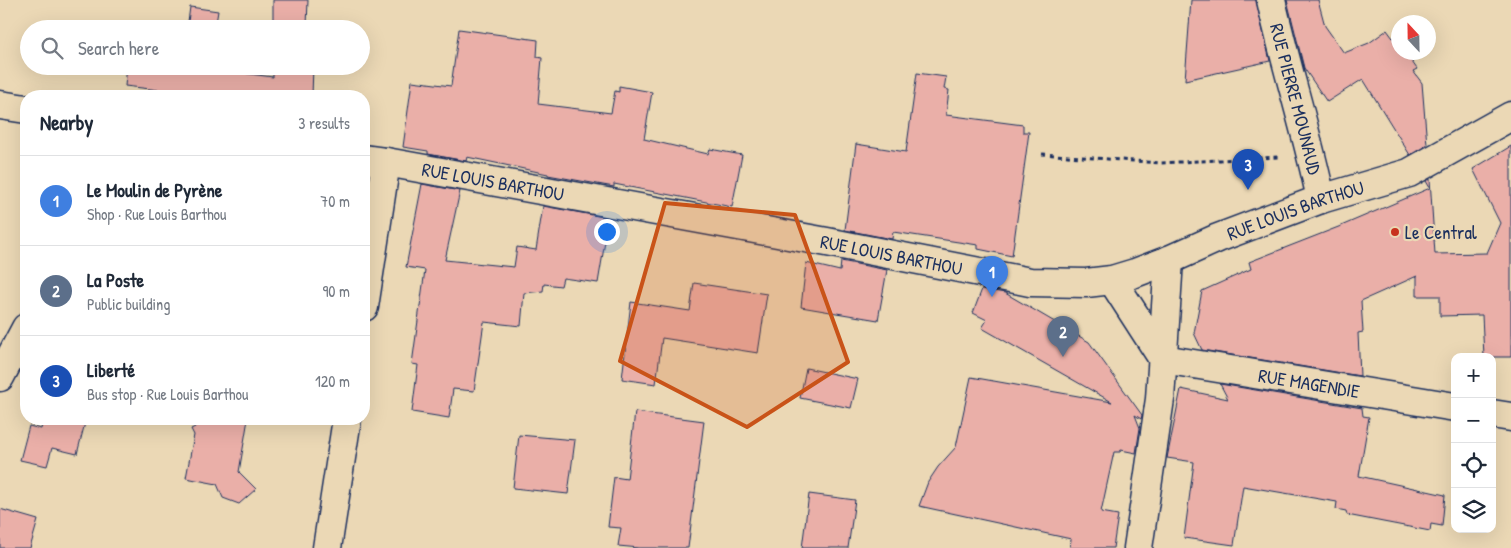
<!DOCTYPE html>
<html lang="en">
<head>
<meta charset="utf-8">
<style>
	body { margin:0; font-family:"Patrick Hand",sans-serif; background:#f6f6f7; color:#1f2937 }
	.controls { position:absolute; right:15px; bottom:15px; display:grid; overflow:hidden; border-radius:10px; box-shadow:0 5px 20px #0002 }
	.controls button { width:45px; height:45px; display:grid; place-items:center; padding:0; border:0; border-bottom:1px solid #e0e1e3; background:#fff; color:#1f2937; font:25px sans-serif }
	.compass { position:absolute; left:1391px; top:15px; width:45px; height:45px; border-radius:50%; background:#fff; box-shadow:0 5px 20px #0002; rotate:338deg }
	.you { position:absolute; left:606px; top:231px; width:18px; height:18px; margin:-12px; border:4px solid #fff; border-radius:50%; background:#1a73e8; box-shadow:0 0 0 8px #1a73e833 }
	.badge { display:grid; place-items:center; width:32px; height:32px; border-radius:50%; background:#ea580c; color:#fff; font-size:16px; font-weight:700 }
	.pin { position:absolute; translate:-50% -41px; filter:drop-shadow(0 1px 2px #0008) }
	.pin::after { content:''; position:absolute; top:26px; width:18px; height:15px; background:inherit; clip-path:polygon(0 0,100% 0,50% 100%) }
	.list { margin:0; padding:0; list-style:none }
	h2 { display:flex; justify-content:space-between; align-items:center; height:65px; margin:0; padding:0 20px; font-size:21px }
	h2 small { font-size:16px; font-weight:400; color:#747a83 }
	.list li { display:grid; grid-template-columns:32px 1fr auto; gap:15px; align-items:center; box-sizing:border-box; height:90px; padding:0 20px; border-top:1px solid #e0e1e3 }
	.list b { display:block; font-size:19px; white-space:nowrap }
	.list p { margin:0; font-size:16px; white-space:nowrap; color:#747a83 }
	.list em { font-size:16px; font-style:normal; color:#747a83 }
	.icon { flex:none; width:28px; height:28px; fill:none; stroke:currentColor; stroke-width:2; stroke-linecap:round; stroke-linejoin:round }
	.map { position:relative; flex:none; width:1511px; height:548px; overflow:hidden }
	.search { position:absolute; background:#fff; box-shadow:0 5px 20px #0002; left:20px; top:20px; width:350px; height:55px; display:flex; align-items:center; gap:12px; box-sizing:border-box; padding:0 18px; border-radius:28px; color:#747a83; font-size:19px }
	.panel { position:absolute; background:#fff; box-shadow:0 5px 20px #0002; left:20px; top:90px; width:350px; height:335px; border-radius:20px }
	.map>svg:first-child { display:block }
</style>
</head>
<body>
<div class="map">
<svg width="1511" height="548" viewBox="0 0 1511 548">
	<rect width="100%" height="100%" fill="#ebd8b5"/>
	<filter id="ink" filterUnits="userSpaceOnUse"><feTurbulence type="fractalNoise" baseFrequency=".02" numOctaves="2"/><feDisplacementMap in="SourceGraphic" scale="10" xChannelSelector="R" yChannelSelector="G"/><feConvolveMatrix kernelMatrix="1 2 1 2 8 2 1 2 1" color-interpolation-filters="sRGB"/></filter>
	<g filter="url(#ink)">
		<!-- building -->
		<g fill="#eaafa8" stroke="#1b2f5e">
			<path d="M 273,0 L 308,0 L 307,26 L 314,25 L 314,29 L 273,29 Z"/>
			<path d="M 1191,0 L 1256,0 L 1270,61 L 1185,80 Z"/>
			<path d="M 1287,0 L 1318,0 L 1325,26 L 1344,53 L 1369,43 L 1387,30 L 1398,45 L 1398,52 L 1405,52 L 1417,69 L 1413,71 L 1422,83 L 1427,145 L 1410,155 L 1363,79 L 1327,102 L 1304,68 Z"/>
			<path d="M 190,7 L 218,11 L 215,29 L 187,29 Z"/>
			<path d="M 132,24 L 160,29 L 131,29 Z"/>
			<path d="M 459,29 L 538,40 L 537,57 L 542,58 L 538,104 L 611,113 L 615,91 L 619,92 L 619,86 L 652,92 L 644,139 L 708,154 L 710,149 L 742,155 L 732,207 L 614,184 L 614,187 L 548,175 L 548,174 L 467,157 L 466,161 L 428,154 L 428,151 L 403,147 L 412,81 L 451,86 Z"/>
			<path d="M 127,66 L 210,66 L 210,69 L 273,77 L 273,66 L 313,66 L 312,96 L 175,96 L 176,92 L 125,86 Z"/>
			<path d="M 917,73 L 946,77 L 944,89 L 949,90 L 946,115 L 1023,125 L 1023,132 L 1029,132 L 1012,256 L 978,249 L 978,245 L 893,232 L 892,239 L 845,230 L 856,144 L 906,152 Z"/>
			<path d="M 1511,146 L 1511,357 L 1484,357 L 1482,315 L 1440,316 L 1440,296 L 1417,296 L 1417,276 L 1361,301 L 1363,332 L 1358,333 L 1360,376 L 1202,350 L 1194,333 L 1202,291 L 1251,269 L 1249,262 L 1341,226 L 1430,188 L 1426,181 L 1430,179 L 1435,254 L 1487,253 L 1500,223 L 1473,169 Z"/>
			<path d="M 422,184 L 460,191 L 445,260 L 514,267 L 517,247 L 536,250 L 543,206 L 609,218 L 598,283 L 563,278 L 561,286 L 544,284 L 543,291 L 524,293 L 521,326 L 484,322 L 474,391 L 453,389 L 449,418 L 412,412 L 418,365 L 412,364 L 425,270 L 406,267 Z"/>
			<path d="M 841,261 L 887,270 L 878,320 L 801,307 L 806,263 L 840,271 Z"/>
			<path d="M 694,283 L 767,294 L 758,353 L 662,338 L 656,384 L 622,379 L 631,302 L 690,311 Z"/>
			<path d="M 982,289 L 1005,293 L 1089,342 L 1142,415 L 1141,419 L 1135,415 L 1140,428 L 1136,453 L 1121,450 L 1120,452 L 1114,452 L 1101,512 L 1118,515 L 1113,548 L 1070,548 L 1071,539 L 919,506 L 928,482 L 938,467 L 956,447 L 971,377 L 1112,402 L 982,328 L 987,320 L 973,313 Z"/>
			<path d="M 806,368 L 858,379 L 851,408 L 800,398 Z"/>
			<path d="M 1220,384 L 1362,408 L 1363,416 L 1369,417 L 1359,476 L 1445,495 L 1442,526 L 1431,524 L 1430,531 L 1347,515 L 1346,511 L 1336,509 L 1337,502 L 1243,486 L 1234,545 L 1184,538 L 1194,462 L 1167,458 L 1181,389 L 1228,399 Z"/>
			<path d="M 635,412 L 704,421 L 688,548 L 640,548 L 618,546 L 621,528 L 608,527 L 614,477 L 627,479 Z"/>
			<path d="M 43,419 L 86,419 L 77,454 L 52,448 L 47,466 L 20,460 L 29,426 L 41,429 Z"/>
			<path d="M 196,419 L 248,419 L 239,472 L 256,489 L 239,504 L 223,498 L 217,484 L 186,478 L 194,435 L 191,429 L 195,427 Z"/>
			<path d="M 519,435 L 575,440 L 568,494 L 513,488 Z"/>
			<path d="M 809,494 L 855,500 L 848,548 L 802,548 Z"/>
			<path d="M 0,509 L 38,520 L 30,548 L 0,548 Z"/>
		</g>
		<g fill="none" stroke-linecap="round" stroke-linejoin="round">
			<defs>
				<g id="minor">
					<path id="s1" d="M 1271,0 C 1286,67 1307,132 1321,199"/>
					<path d="M 1112,280 L 1163,359"/>
					<path d="M 364,307 L 386,162"/>
					<path id="s2" d="M 1163,359 L 1455,407"/>
					<path d="M 0,377 L 26,328"/>
					<path d="M 1492,414 L 1511,417"/>
					<path d="M 327,548 L 347,419"/>
					<path d="M 1138,548 L 1160,399 L 1169,260"/>
				</g>
				<g id="tertiary">
					<path d="M 0,105 L 26,109"/>
					<path id="s3" d="M 364,159 L 386,162 L 827,242 L 1030,282 L 1086,283 L 1112,280 L 1135,273 L 1169,260 L 1218,238 L 1321,199 L 1409,173 L 1511,116"/>
				</g>
			</defs>
			<!-- minor casing -->
			<use href="#minor" stroke="#1b2f5e" stroke-width="31"/>
			<!-- tertiary casing -->
			<use href="#tertiary" stroke="#1b2f5e" stroke-width="31"/>
			<!-- path -->
			<path stroke="#1b2f5e" stroke-width="3" stroke-dasharray="4 4" stroke-linecap="butt" d="M 1042,154 L 1160,163 L 1279,157"/>
			<!-- minor -->
			<use href="#minor" stroke="#ebd8b5" stroke-width="28"/>
			<!-- tertiary -->
			<use href="#tertiary" stroke="#ebd8b5" stroke-width="28"/>
		</g>
	</g>
	<!-- marked area -->
	<path fill="#c95318" fill-opacity="0.2" stroke="#c95318" stroke-width="4" stroke-linejoin="round" d="M 665,203 L 795,215 L 848,362 L 747,427 L 620,361 Z"/>
	<!-- markers -->
	<circle fill="#c8321e" stroke="#ebd8b5" stroke-width="2" cx="1395" cy="232" r="5"/>
	<g text-anchor="middle" dominant-baseline="central" stroke-width="4.5" stroke-linejoin="round" paint-order="stroke">
		<!-- street labels -->
		<g font-size="19" fill="#1b2f5e" stroke="#ebd8b5">
			<text stroke="none"><textPath href="#s1" startOffset="102">RUE PIERRE MOUNAUD</textPath></text>
			<text stroke="none"><textPath href="#s3" startOffset="131">RUE LOUIS BARTHOU</textPath></text>
			<text stroke="none"><textPath href="#s3" startOffset="956">RUE LOUIS BARTHOU</textPath></text>
			<text stroke="none"><textPath href="#s3" startOffset="536">RUE LOUIS BARTHOU</textPath></text>
			<text stroke="none"><textPath href="#s2" startOffset="148">RUE MAGENDIE</textPath></text>
		</g>
		<!-- poi labels -->
		<g font-size="19" fill="#1b2f5e" stroke="#ebd8b5" text-anchor="start">
			<text x="1405" y="232">Le Central</text>
		</g>
	</g>
</svg>
<div class="controls">
<button>+</button>
<button>−</button>
<button><svg class="icon" aria-label="locate" viewBox="0 0 24 24"><circle cx="12" cy="12" r="6"/><path d="M12 2v4M12 18v4M2 12h4M18 12h4"/></svg></button>
<button><svg class="icon" aria-label="layers" viewBox="0 0 24 24"><path d="M12 4l9 5-9 5-9-5zM3 14l9 5 9-5"/></svg></button>
</div>
<svg class="compass" viewBox="-18 -18 36 36"><path d="M0-13l5 13h-10z" fill="#e53935"/><path d="M0 13l5-13h-10z" fill="#747a83"/></svg>
<div class="you"></div>
<div class="pin badge" style="left:992px;top:297px;background:#3f7fe0">1</div>
<div class="pin badge" style="left:1063px;top:357px;background:#5c6f8a">2</div>
<div class="pin badge" style="left:1248px;top:190px;background:#1a4fb4">3</div>
<div class="search"><svg class="icon" aria-label="search" viewBox="0 0 24 24"><circle cx="10" cy="10" r="6"/><path d="M15 15l6 6"/></svg>Search here</div>
<section class="panel">
<h2>Nearby<small>3 results</small></h2>
<ul class="list">
<li><span class="badge" style="background:#3f7fe0">1</span><div><b>Le Moulin de Pyrène</b><p>Shop · Rue Louis Barthou</p></div><em>70 m</em></li>
<li><span class="badge" style="background:#5c6f8a">2</span><div><b>La Poste</b><p>Public building</p></div><em>90 m</em></li>
<li><span class="badge" style="background:#1a4fb4">3</span><div><b>Liberté</b><p>Bus stop · Rue Louis Barthou</p></div><em>120 m</em></li>
</ul>
</section>
</div>
</body>
</html>
